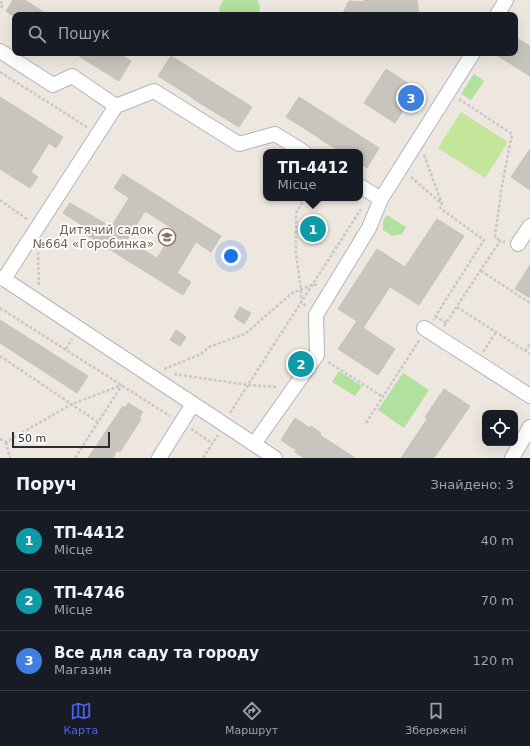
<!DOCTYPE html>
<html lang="uk">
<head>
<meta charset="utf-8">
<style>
	body { margin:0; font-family:"DejaVu Sans",sans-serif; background:#20242c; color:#f1f3f6 }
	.controls { position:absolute; right:12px; bottom:12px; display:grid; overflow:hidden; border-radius:8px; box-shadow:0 4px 16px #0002 }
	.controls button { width:36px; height:36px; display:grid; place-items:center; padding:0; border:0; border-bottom:1px solid #363941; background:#171b24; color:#f1f3f6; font:20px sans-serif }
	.scale { position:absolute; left:12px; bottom:10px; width:98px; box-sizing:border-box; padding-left:4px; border:2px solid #2c2c2c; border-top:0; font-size:11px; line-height:14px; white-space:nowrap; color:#2c2c2c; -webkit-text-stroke:3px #fff; paint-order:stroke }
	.you { position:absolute; left:231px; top:256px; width:14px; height:14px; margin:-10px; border:3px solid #fff; border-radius:50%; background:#1a73e8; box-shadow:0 0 0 6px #1a73e833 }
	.badge { display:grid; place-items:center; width:26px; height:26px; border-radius:50%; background:#4960f0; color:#fff; font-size:13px; font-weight:700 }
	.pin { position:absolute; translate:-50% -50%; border:2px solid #fff; box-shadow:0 1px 4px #0006 }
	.popup { position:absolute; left:263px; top:149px; width:100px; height:52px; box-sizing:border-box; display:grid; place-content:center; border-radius:8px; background:#171b24; filter:drop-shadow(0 1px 3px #0005); font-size:13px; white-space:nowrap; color:#9ea1a6 }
	.popup b { font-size:15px; color:#f1f3f6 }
	.popup::after { content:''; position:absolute; left:50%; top:100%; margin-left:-8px; border:8px solid transparent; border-top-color:#171b24 }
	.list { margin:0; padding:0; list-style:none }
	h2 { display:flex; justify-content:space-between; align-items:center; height:52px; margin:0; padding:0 16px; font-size:17px }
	h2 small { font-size:13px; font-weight:400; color:#9ea1a6 }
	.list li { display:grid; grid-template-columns:26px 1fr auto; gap:12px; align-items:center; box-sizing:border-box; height:60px; padding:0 16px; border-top:1px solid #363941 }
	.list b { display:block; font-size:15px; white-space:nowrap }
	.list p { margin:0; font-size:13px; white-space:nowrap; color:#9ea1a6 }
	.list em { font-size:13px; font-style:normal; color:#9ea1a6 }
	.icon { flex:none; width:22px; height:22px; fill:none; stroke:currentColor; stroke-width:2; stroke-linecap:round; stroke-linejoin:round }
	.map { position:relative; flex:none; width:530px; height:458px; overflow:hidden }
	.search { position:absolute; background:#171b24; box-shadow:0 4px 16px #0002; left:12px; right:12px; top:12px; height:44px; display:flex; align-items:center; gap:10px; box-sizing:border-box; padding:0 14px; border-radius:8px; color:#9ea1a6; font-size:15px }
	.sheet { height:232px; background:#171b24 }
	nav { display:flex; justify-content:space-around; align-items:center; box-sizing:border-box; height:56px; border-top:1px solid #363941; background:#171b24; font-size:11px; color:#9ea1a6 }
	nav a { display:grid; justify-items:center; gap:2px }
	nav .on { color:#4960f0 }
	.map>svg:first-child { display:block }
</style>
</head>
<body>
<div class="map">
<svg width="530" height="458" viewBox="0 0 530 458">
	<rect width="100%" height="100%" fill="#ede7df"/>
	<!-- green -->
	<g fill="#b2e09f">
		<path d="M 223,0 L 257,0 L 260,6 L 259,15 L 220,15 L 219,9 Z"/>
		<path d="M 474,74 L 484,81 L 471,100 L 461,94 Z"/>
		<path d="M 387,215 L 406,227 L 402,234 L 392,236 L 383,230 L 383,221 Z"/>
		<path d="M 339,371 L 362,386 L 355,396 L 332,382 Z"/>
		<path d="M 403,373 L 429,390 L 404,428 L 378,410 Z"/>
	</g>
	<!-- pitch -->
	<path fill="#c3e69b" d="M 461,112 L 508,142 L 485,178 L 438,148 Z"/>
	<!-- building -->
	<g fill="#c8c4be" stroke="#c8c3b9" fill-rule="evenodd">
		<path d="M 13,0 L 25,0 L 48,15 L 11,15 L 6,11 Z"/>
		<path d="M 364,0 L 417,0 L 419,15 L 342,15 L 349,1 L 364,2 Z"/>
		<path d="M 515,37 L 530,46 L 530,76 L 493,53 L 515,53 Z"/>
		<path d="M 74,53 L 118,53 L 131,61 L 119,81 Z"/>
		<path d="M 171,56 L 252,107 L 239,127 L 193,99 L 193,98 L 158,76 Z"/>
		<path d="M 386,69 L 417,89 L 395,123 L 364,103 Z"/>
		<path d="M 0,97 L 63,137 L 56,148 L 49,143 L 31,172 L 38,177 L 30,188 L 0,169 Z"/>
		<path d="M 299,97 L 379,148 L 367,168 L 360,163 L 360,152 L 342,152 L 321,140 L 321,139 L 286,117 Z"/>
		<path d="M 530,149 L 530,190 L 511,177 Z"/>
		<path d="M 123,174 L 221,236 L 211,252 L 196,242 L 177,273 L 191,282 L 183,295 L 85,234 L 88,229 L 63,213 L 70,203 L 111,227 L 129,198 L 114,188 ZM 145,211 L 175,230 L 157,258 L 127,240 Z"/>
		<path d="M 314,218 L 323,223 L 312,241 L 303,236 Z"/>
		<path d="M 437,219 L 464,236 L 419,305 L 390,287 L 363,328 L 395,349 L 378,375 L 338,349 L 357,321 L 338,309 L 377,249 L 405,267 Z"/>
		<path d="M 530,265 L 530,298 L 515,289 Z"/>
		<path d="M 240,307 L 251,313 L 244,324 L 234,317 Z"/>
		<path d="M 0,320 L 88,376 L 77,393 L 0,343 Z"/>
		<path d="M 176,330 L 186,337 L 180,346 L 170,340 Z"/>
		<path d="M 303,351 L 307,354 L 294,373 L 290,370 Z"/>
		<path d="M 444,389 L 470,406 L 434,458 L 401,458 L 427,419 L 425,417 Z"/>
		<path d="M 128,403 L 143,412 L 139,417 L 141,419 L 120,452 L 117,450 L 113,458 L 88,458 L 123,406 L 125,408 Z"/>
		<path d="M 295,418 L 310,428 L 311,426 L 321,433 L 320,435 L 355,458 L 304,458 L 295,452 L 296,450 L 281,440 Z"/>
	</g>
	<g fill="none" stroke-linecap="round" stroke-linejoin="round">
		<defs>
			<g id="minor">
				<path d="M 497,15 L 506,0"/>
				<path d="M 0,51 L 53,85 L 72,76 L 116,106"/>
				<path d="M 360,186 L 381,199"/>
				<path d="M 518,244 L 530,226"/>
				<path d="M 0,278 L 4,279 L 275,458"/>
				<path d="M 4,279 L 116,106 L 154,91 L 239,144 L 275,134 L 304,152"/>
				<path d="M 424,328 L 530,396"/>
				<path d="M 254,444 L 317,355 L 316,315 L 369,228 L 381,199 L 473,53"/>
				<path d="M 159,458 L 193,404"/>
				<path d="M 512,458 L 530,427"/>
			</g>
		</defs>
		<!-- minor casing -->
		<use href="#minor" stroke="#b2b4be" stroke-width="16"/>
		<!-- path -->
		<g stroke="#c8c8c8" stroke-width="2.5" stroke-dasharray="3 2" stroke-linecap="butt">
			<path d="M 0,2 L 3,4 L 0,10"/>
			<path d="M 0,72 L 87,127"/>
			<path d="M 459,99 L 512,134 L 502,185 L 495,236 L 500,241"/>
			<path d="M 424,155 L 442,204 L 440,208 L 484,240 L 433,320"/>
			<path d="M 411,177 L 442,204"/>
			<path d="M 305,198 L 296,213 L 296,253 L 301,290 L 301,302 L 306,306"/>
			<path d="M 0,200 L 28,220"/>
			<path d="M 38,252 L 39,287"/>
			<path d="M 481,271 L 530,303"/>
			<path d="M 457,307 L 530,354"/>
			<path d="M 0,308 L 170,416"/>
			<path d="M 435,316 L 446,323"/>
			<path d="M 444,326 L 500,241 L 505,242"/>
			<path d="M 66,349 L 72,339"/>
			<path d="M 525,351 L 530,344"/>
			<path d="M 483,352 L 496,332"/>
			<path d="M 0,356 L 98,422"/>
			<path d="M 328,362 L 383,397"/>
			<path d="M 164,369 L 201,354 L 209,347 L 245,334 L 292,293 L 314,284 L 318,286"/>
			<path d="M 174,374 L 248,385 L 278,387"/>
			<path d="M 230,413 L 361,209"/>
			<path d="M 366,423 L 420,339"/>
			<path d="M 191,429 L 212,443"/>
			<path d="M 0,439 L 6,442 L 72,404 L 122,385"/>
			<path d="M 6,442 L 10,458"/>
			<path d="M 75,458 L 122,385"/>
			<path d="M 203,458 L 218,435"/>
		</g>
		<!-- minor -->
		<use href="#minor" stroke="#fff" stroke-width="14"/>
	</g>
	<!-- icons -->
	<defs>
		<symbol id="school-ring" viewBox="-11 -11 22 22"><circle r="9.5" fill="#fff" stroke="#8d6e63" stroke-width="1.5"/><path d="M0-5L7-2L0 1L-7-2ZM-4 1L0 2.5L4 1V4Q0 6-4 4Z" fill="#8d6e63"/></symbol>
	</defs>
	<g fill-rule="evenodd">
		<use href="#school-ring" x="157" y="227" width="20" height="20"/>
	</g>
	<g text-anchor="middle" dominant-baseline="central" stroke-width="3.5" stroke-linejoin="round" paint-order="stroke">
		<!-- education labels -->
		<g font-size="12" fill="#785e54" stroke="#fff" text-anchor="end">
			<text x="154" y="230">Дитячий садок<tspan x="154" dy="14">№664 «Горобинка»</tspan></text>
		</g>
	</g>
</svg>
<div class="controls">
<button><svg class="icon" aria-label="locate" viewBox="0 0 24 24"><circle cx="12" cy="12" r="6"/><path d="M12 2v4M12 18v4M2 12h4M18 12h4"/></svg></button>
</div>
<div class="scale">50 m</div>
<div class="you"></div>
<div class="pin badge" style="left:313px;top:229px;background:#0f9aa8">1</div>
<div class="popup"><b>ТП-4412</b>Місце</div>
<div class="pin badge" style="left:301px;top:364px;background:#0f9aa8">2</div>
<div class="pin badge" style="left:411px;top:98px;background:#3f7fe0">3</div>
<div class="search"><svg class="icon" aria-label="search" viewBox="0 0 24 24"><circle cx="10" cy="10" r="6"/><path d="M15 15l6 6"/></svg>Пошук</div>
</div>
<section class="sheet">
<h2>Поруч<small>Знайдено: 3</small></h2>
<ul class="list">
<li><span class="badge" style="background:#0f9aa8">1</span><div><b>ТП-4412</b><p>Місце</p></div><em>40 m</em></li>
<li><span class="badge" style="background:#0f9aa8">2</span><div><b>ТП-4746</b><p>Місце</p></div><em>70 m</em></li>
<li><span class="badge" style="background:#3f7fe0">3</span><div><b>Все для саду та городу</b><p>Магазин</p></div><em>120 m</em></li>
</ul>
</section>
<nav>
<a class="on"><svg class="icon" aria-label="map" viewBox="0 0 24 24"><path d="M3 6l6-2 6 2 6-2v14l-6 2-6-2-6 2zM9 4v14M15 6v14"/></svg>Карта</a>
<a><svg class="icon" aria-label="directions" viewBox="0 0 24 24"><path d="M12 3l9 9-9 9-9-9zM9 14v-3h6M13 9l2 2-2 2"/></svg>Маршрут</a>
<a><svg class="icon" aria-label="saved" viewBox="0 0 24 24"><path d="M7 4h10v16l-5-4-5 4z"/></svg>Збережені</a>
</nav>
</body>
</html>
